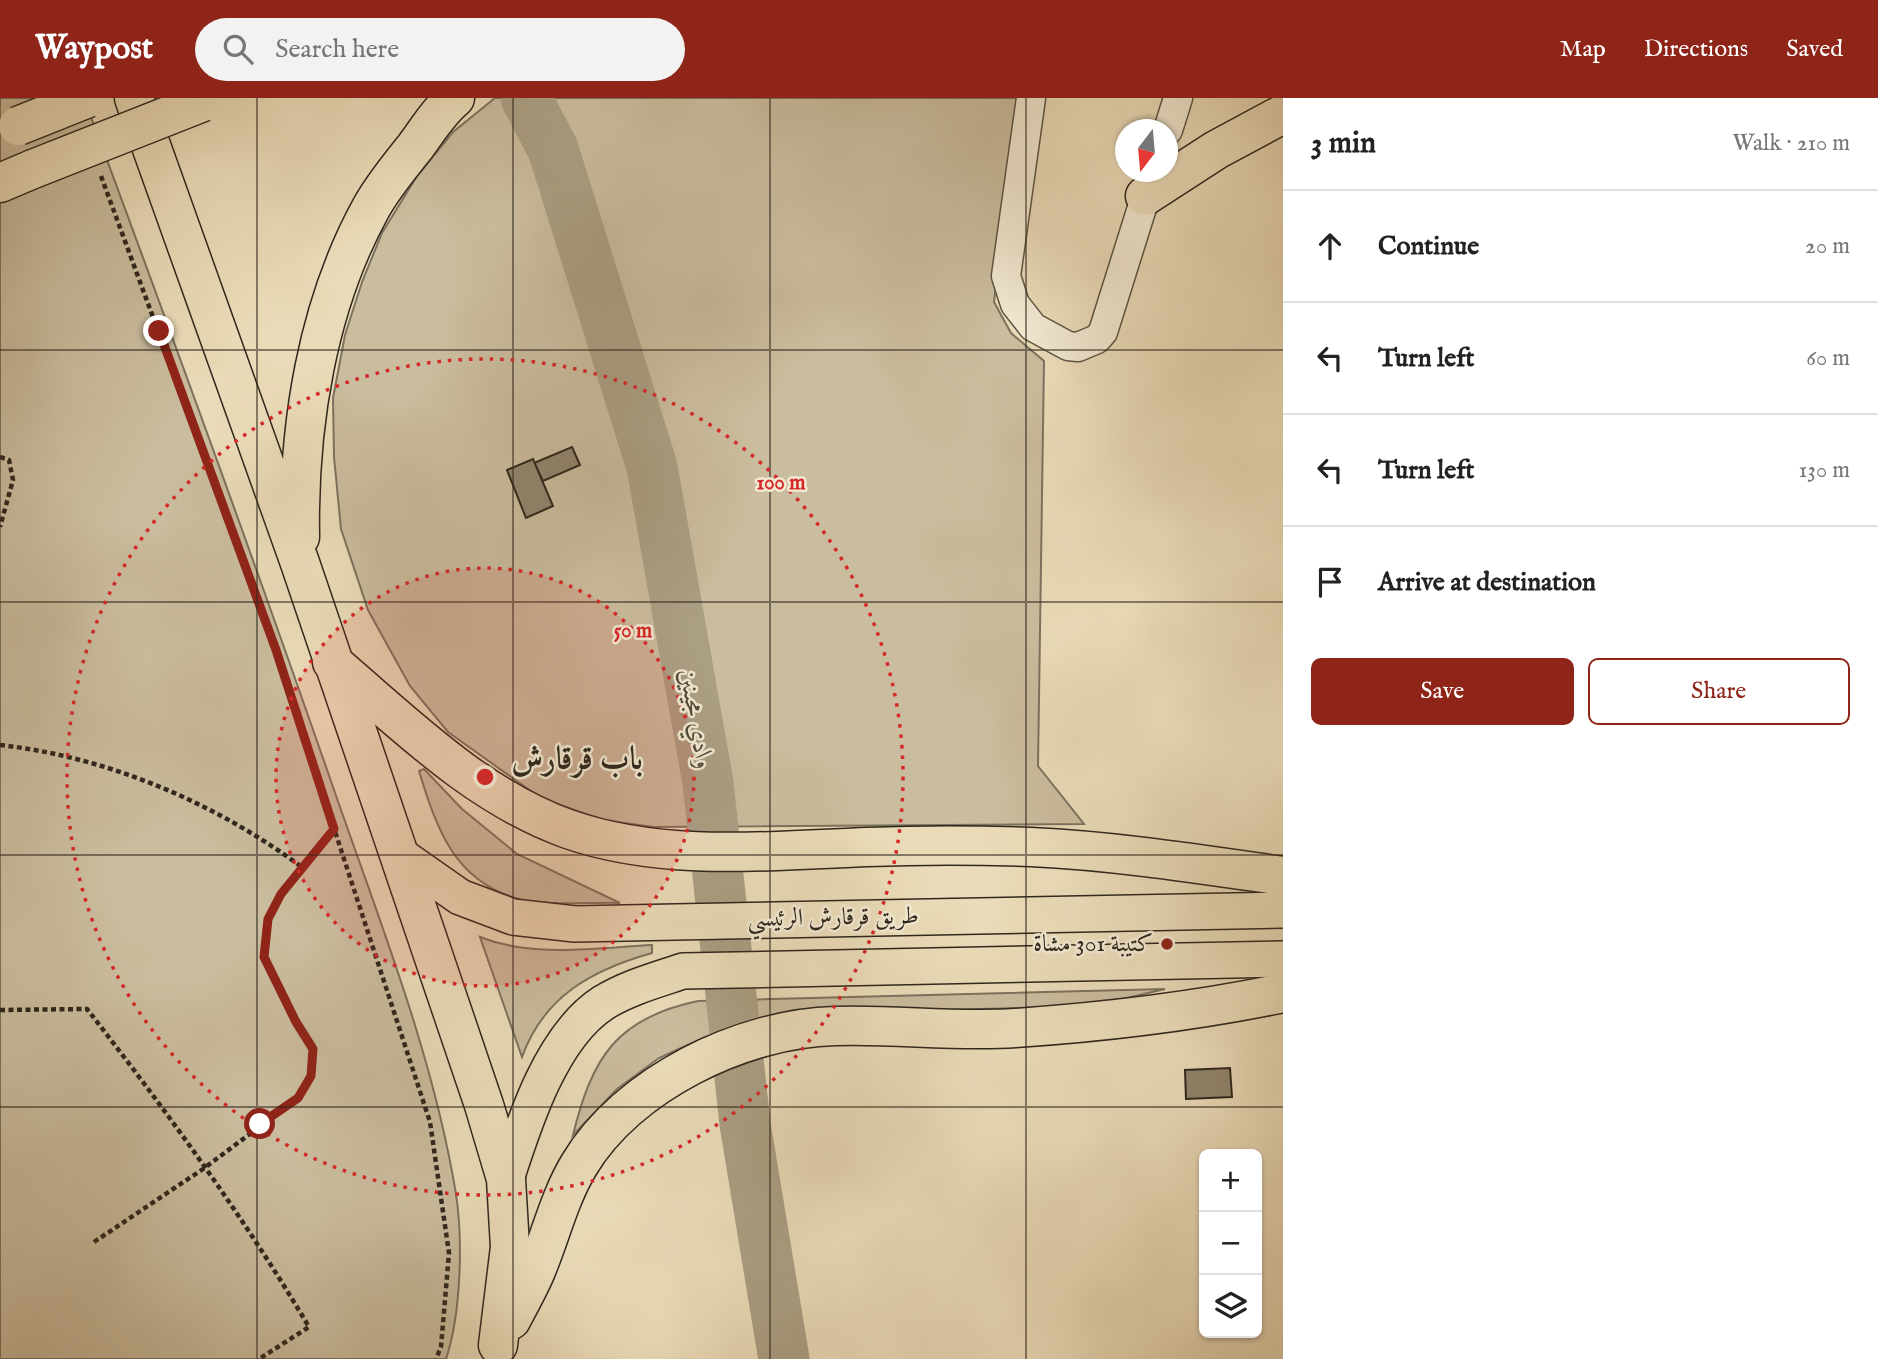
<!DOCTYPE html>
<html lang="en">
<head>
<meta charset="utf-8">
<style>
	body { margin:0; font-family:"IM FELL English",Amiri,serif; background:#f2f2f2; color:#222 }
	.controls { position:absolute; right:21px; bottom:21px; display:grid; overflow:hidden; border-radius:10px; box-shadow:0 2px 5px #0004 }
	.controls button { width:63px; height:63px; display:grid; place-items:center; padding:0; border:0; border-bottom:2px solid #e0e0e0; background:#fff; color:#222; font:35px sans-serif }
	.compass { position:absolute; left:1115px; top:21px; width:63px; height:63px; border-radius:50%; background:#fff; box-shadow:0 2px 5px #0004; rotate:196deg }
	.stop { position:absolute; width:21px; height:21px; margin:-16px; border:5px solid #8f2418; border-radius:50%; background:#fff }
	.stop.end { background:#8f2418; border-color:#fff; box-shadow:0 2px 7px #0008 }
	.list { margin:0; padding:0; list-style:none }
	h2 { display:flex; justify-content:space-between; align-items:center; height:91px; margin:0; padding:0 28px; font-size:30px }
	h2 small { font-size:23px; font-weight:400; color:#767676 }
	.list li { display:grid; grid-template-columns:46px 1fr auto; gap:21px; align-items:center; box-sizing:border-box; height:112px; padding:0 28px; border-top:2px solid #e0e0e0 }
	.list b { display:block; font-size:26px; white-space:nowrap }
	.list em { font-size:23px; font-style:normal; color:#767676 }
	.actions { display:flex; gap:14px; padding:21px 28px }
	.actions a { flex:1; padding:16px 0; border:2px solid #8f2418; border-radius:10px; text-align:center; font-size:24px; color:#8f2418 }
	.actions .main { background:#8f2418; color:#fff }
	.icon { flex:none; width:38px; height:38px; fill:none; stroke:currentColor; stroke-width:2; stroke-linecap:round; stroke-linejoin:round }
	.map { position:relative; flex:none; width:1283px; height:1261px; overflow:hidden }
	header { display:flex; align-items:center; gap:42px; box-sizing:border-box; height:98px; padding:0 35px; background:#8f2418; color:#fff }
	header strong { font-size:33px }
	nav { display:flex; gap:38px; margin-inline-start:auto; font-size:24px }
	.search { width:490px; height:63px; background:#f2f2f2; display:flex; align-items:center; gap:18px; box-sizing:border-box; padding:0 24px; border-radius:38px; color:#767676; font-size:26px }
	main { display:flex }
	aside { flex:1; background:#fff }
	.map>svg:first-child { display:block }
</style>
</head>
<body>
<header>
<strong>Waypost</strong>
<div class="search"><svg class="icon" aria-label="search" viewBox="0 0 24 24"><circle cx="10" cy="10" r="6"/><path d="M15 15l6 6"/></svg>Search here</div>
<nav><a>Map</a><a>Directions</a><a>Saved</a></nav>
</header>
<main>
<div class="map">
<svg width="1283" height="1261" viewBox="0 0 1283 1261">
	<rect width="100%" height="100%" fill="#eadbb8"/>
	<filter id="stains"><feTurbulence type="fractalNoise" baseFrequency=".00286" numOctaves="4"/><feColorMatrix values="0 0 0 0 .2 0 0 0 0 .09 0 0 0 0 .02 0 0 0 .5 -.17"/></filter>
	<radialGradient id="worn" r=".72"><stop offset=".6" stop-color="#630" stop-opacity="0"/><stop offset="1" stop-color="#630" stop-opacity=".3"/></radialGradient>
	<!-- green -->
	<g fill="#cabc9e" stroke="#7c725e" stroke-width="2">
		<path d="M 0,0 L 84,0 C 169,229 253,458 333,689 C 379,822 433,956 456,1096 C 463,1143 461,1216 446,1261 L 0,1261 Z"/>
		<path d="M 495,0 L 1017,0 L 994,204 L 1011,235 L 1044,263 L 1038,668 L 1084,726 L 653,729 L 604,722 L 542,701 L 448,634 L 410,588 L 368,512 L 341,431 L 334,359 L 333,300 L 345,237 L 362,184 L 382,135 L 417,78 L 453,34 Z"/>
		<path d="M 424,671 L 462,711 L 517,756 L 620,805 C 591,804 550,808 522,802 C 455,785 437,732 419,673 Z"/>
		<path d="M 480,839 C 533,860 596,850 652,847 L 652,855 C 592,872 544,898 522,959 Z"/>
		<path d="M 1165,891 L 1093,908 L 829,915 L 768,921 L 705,939 L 659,960 L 617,991 L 573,1037 C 592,960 616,920 698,903 Z"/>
	</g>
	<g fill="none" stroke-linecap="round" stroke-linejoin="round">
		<!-- river -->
		<path stroke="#aa9e83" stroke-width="51" d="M 526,0 L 553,51 L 652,369 L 708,685 L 745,1026 L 784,1261"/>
	</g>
	<!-- building -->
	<g fill="#90856e" stroke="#2e271d" stroke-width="2">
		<path d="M 572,349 L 580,367 L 543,383 L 534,365 Z"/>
		<path d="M 533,361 L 553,408 L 526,420 L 507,372 Z"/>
		<path d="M 1230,970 L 1232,999 L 1186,1001 L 1185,972 Z"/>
	</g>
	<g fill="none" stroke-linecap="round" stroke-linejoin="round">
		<defs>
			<g id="minor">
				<path d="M 1031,0 L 1006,178 L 1015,206 L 1033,229 L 1068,248 L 1078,249 L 1097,241 L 1103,234 L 1151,81"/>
				<path d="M 1168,32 L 1178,0"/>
			</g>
			<g id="major">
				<path d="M 400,757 L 460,799 L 513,819 L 575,826 L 1283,812"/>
				<path d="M 506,1081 C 524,1025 551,939 603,905 C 627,890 656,882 683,873 L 1283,861"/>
			</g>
			<g id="highway">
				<path d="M 134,0 L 300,465 L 484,1007 L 506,1081 L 510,1149 L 498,1247"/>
				<path d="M 0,85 L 33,71"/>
				<path d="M 1145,98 L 1216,52 L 1283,16"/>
				<path d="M 300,439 C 298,328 317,208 371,110 C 383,88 400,68 415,49 C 427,33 439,13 455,0"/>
				<path d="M 332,564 C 405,626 476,698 568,731 C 662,764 770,753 867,749 C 921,747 977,747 1031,749 C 1116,753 1199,766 1283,778"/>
				<path d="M 511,1222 C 519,1207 528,1191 535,1175 C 550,1140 559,1100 579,1067 C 627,986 743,930 835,928 C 895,926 955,934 1015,930 C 1104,924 1196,913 1283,895"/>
			</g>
		</defs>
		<!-- minor casing -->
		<use href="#minor" stroke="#5d5444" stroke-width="31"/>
		<!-- major casing -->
		<use href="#major" stroke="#2e271d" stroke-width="38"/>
		<!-- highway casing -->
		<use href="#highway" stroke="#2e271d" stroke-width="41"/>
		<!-- path -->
		<g stroke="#2e271d" stroke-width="4.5" stroke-dasharray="5 3.5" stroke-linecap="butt">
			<path d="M 101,78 L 276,553 L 430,1024 L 449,1155 L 441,1249 L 436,1261"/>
			<path d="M 0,359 L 9,362 L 13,382 L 0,429"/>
			<path d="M 0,647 C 108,659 216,705 303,770"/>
			<path d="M 0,912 L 87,911 C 165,1011 244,1119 309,1229 L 259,1261"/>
			<path d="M 94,1144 L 203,1071 L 298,1000 L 311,978 L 313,951 L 296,924 L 264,859 L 265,845 L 268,821 L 281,796 L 334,731"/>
		</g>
		<!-- minor -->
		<use href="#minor" stroke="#f1e8d1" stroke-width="28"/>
		<!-- major -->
		<use href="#major" stroke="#eadbb8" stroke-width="35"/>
		<!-- highway -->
		<use href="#highway" stroke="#eadbb8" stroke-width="38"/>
		<defs>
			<g id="highway-bridge">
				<path d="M 18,28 L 88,0"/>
				<path d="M 33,71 L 203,4"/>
			</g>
		</defs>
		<!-- highway-bridge casing -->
		<use href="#highway-bridge" stroke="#2e271d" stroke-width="41" stroke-linecap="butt"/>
		<!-- highway-bridge -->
		<use href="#highway-bridge" stroke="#eadbb8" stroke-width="38"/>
	</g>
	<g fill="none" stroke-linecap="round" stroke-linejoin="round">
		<!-- route -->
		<path stroke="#8f2418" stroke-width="9" d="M 159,233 L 276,552 L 334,731 L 281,796 L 268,821 L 264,859 L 296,924 L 313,951 L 311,978 L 298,1000 L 260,1026"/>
	</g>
	<!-- grid -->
	<path fill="none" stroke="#2e271d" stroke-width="2" stroke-opacity="0.55" d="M 257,0 L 257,1261M 513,0 L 513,1261M 770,0 L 770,1261M 1026,0 L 1026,1261M 0,252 L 1283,252M 0,504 L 1283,504M 0,757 L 1283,757M 0,1009 L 1283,1009"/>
	<!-- distance rings -->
	<circle cx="485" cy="679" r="209" fill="#d62828" fill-opacity=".12"/>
	<g fill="none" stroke="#d62828" stroke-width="3.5" stroke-dasharray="3.5 7">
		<circle cx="485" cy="679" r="209"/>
		<circle cx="485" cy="679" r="418"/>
	</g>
	<!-- markers -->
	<circle fill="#8f2418" stroke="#f1e8d1" stroke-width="2.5" cx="1167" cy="846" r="7"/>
	<g text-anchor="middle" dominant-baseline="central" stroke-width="5" stroke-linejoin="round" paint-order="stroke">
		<!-- street labels -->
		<g font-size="24" fill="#2e271d" stroke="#f1e8d1">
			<text transform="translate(833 820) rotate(-1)">طريق قرقارش الرئيسي</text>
		</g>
		<!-- poi labels -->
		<g font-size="24" fill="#2e271d" stroke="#f1e8d1" text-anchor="end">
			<text x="1153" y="846">كتيبة 301 مشاة</text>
		</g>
		<!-- water labels -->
		<g font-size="26" font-style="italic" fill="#534b3c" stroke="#f1e8d1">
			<text transform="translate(696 621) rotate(80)">وادي مجينين</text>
		</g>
		<!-- district labels -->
		<g font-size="32" font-weight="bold" fill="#2e271d" stroke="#f1e8d1">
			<text x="577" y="662">باب قرقارش</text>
		</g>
	</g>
	<circle cx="485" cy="679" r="10" fill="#d62828" stroke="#f1e8d1" stroke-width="3.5"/>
	<g font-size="21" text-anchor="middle" font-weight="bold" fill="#d62828" stroke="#f1e8d1" stroke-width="5" stroke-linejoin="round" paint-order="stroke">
		<text x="781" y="391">100 m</text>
		<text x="633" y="539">50 m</text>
	</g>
	<rect width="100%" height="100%" filter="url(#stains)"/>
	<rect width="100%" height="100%" fill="url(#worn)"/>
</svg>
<div class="controls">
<button>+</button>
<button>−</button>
<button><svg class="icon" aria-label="layers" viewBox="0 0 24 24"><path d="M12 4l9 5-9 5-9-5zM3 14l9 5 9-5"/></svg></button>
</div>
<svg class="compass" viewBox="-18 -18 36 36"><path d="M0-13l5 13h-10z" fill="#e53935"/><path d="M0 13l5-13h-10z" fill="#767676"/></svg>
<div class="stop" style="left:260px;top:1026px"></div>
<div class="stop end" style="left:159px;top:233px"></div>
</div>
<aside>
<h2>3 min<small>Walk · 210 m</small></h2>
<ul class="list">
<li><svg class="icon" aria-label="ahead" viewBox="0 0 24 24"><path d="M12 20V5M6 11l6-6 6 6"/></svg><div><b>Continue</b></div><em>20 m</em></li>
<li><svg class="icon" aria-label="left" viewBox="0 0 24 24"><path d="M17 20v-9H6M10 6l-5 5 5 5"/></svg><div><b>Turn left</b></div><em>60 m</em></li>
<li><svg class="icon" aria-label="left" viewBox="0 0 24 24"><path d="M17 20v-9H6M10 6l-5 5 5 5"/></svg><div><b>Turn left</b></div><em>130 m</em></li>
<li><svg class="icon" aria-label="arrive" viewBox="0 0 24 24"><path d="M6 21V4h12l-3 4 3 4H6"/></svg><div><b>Arrive at destination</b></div></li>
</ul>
<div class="actions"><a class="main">Save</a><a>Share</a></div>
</aside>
</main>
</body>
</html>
